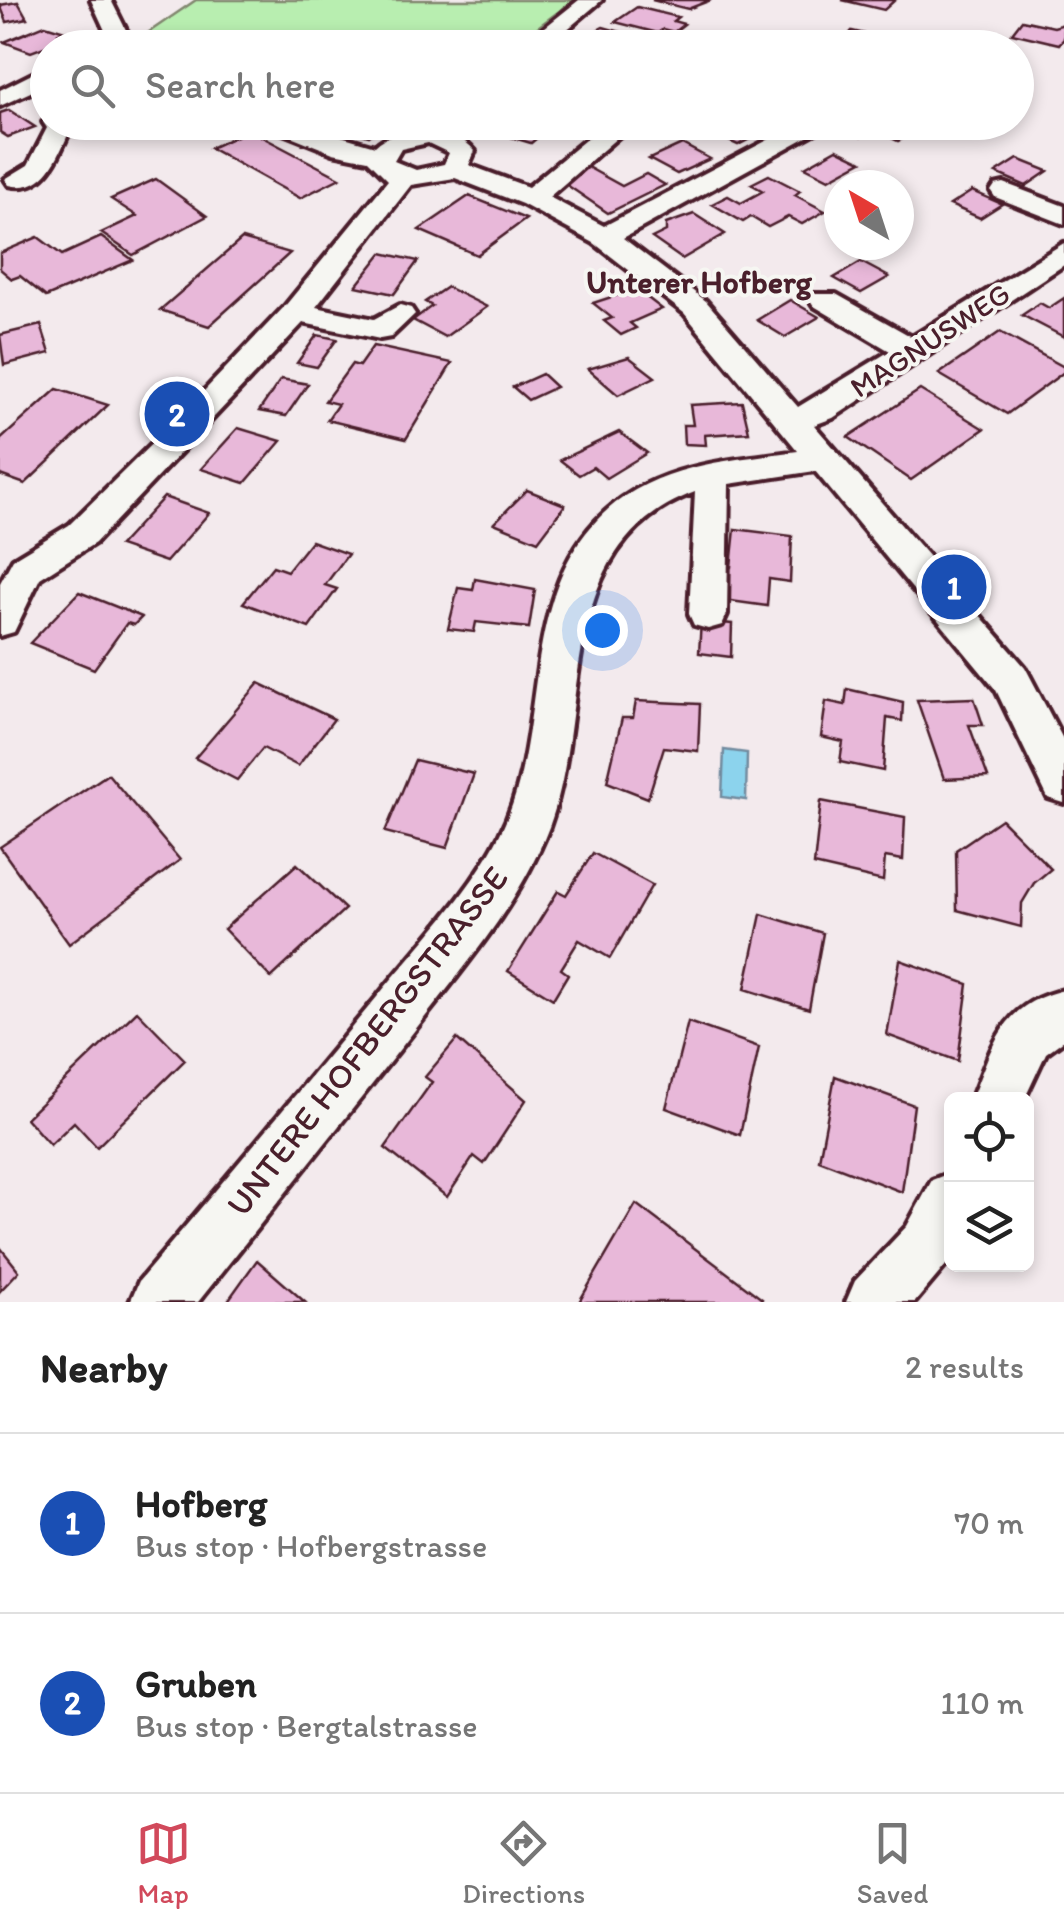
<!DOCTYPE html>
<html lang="en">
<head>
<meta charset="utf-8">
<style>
	body { margin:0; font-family:Itim,sans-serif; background:#f6f6f6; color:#222 }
	.controls { position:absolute; right:30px; bottom:30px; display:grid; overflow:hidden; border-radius:15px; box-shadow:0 5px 15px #0003 }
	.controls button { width:90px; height:90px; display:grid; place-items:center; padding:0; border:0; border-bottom:2px solid #e0e0e0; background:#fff; color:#222; font:50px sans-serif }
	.compass { position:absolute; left:824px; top:170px; width:90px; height:90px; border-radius:50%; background:#fff; box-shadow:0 5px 15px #0003; rotate:321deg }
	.you { position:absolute; left:602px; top:630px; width:35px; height:35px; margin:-25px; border:8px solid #fff; border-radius:50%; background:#1a73e8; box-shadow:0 0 0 15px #1a73e833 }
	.badge { display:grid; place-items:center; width:65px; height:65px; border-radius:50%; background:#d1495b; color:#fff; font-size:32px; font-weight:700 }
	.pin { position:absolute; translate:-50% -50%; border:5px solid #fff; box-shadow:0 2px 10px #0006 }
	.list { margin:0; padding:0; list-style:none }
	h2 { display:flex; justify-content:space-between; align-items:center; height:130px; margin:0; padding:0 40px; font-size:42px }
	h2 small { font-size:32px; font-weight:400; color:#767676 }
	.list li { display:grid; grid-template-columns:65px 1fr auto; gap:30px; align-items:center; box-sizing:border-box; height:180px; padding:0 40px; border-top:2px solid #e0e0e0 }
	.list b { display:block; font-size:38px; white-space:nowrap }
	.list p { margin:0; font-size:32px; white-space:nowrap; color:#767676 }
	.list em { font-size:32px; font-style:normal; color:#767676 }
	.icon { flex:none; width:55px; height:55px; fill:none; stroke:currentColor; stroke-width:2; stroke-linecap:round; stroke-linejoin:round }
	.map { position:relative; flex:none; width:1064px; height:1302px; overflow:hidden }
	.search { position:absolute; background:#fff; box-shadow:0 5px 15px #0003; left:30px; right:30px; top:30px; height:110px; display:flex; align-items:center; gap:25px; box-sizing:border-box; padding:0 35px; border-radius:55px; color:#767676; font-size:38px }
	.sheet { height:490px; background:#fff }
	nav { display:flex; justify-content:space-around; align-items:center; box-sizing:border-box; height:140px; border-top:2px solid #e0e0e0; background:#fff; font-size:28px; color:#767676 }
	nav a { display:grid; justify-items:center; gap:5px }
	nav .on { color:#d1495b }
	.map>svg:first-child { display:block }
</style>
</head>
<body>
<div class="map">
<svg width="1064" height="1302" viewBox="0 0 1064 1302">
	<rect width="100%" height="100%" fill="#f3eaed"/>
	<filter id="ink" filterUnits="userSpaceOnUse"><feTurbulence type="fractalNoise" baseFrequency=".01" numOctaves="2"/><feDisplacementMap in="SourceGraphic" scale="20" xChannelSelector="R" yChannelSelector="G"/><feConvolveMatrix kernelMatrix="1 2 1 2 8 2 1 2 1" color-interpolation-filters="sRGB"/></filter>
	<g filter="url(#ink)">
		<!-- green -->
		<path fill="#b8eeb0" stroke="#81866e" stroke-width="2.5" d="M 196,0 L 574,0 L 511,47 L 130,45 Z"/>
		<!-- water -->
		<path fill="#8cd3ed" stroke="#728b9f" stroke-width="2.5" d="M 724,750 L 747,753 L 746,800 L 722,797 Z"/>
		<!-- building -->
		<g fill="#e8b8d9" stroke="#4a1f2b" stroke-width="2.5">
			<path d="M 652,0 L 711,0 L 688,9 Z"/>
			<path d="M 842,0 L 895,0 L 884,10 Z"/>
			<path d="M 18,2 L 27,18 L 7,22 L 0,5 Z"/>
			<path d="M 637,7 L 678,17 L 673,21 L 684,24 L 674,32 L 663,29 L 658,33 L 615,22 Z"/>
			<path d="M 1022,20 L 1054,27 L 1064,24 L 1064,39 L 1059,44 L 1012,33 Z"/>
			<path d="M 45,25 L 65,31 L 59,33 L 68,38 L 31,52 L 4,42 Z"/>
			<path d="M 603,27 L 649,40 L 643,44 L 652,47 L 580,46 L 588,40 L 582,38 Z"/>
			<path d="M 852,31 L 904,43 L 900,48 L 837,48 Z"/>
			<path d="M 9,110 L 35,127 L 8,137 L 0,132 L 0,113 Z"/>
			<path d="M 323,122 L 388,122 L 369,136 Z"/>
			<path d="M 487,122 L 556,122 L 531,143 L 480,128 Z"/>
			<path d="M 755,122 L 769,129 L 738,145 L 707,131 L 723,122 Z"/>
			<path d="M 855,122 L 908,122 L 922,129 L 898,141 L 875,130 L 861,137 L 843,128 Z"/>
			<path d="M 249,130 L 340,178 L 300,198 L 210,148 Z"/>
			<path d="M 682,144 L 710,159 L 677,174 L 649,159 Z"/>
			<path d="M 837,149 L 862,161 L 829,179 L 805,167 Z"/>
			<path d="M 1018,159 L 1048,171 L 1026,186 L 996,173 Z"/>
			<path d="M 582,164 L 622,186 L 646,174 L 665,185 L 608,213 L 561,181 Z"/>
			<path d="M 769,175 L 800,191 L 795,195 L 825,211 L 802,224 L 788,217 L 768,227 L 751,217 L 743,222 L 712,204 L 728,196 L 741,203 L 763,191 L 751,184 Z"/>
			<path d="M 156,179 L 207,216 L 133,255 L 101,233 L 137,216 L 111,199 Z"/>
			<path d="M 972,191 L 1002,204 L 980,218 L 950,205 Z"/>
			<path d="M 469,196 L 526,219 L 477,255 L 419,230 Z"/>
			<path d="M 694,214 L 725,234 L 682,259 L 652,238 L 666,231 L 666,224 Z"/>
			<path d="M 38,237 L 62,255 L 101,237 L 133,260 L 46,297 L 20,276 L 12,279 L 0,269 L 0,253 Z"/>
			<path d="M 242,239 L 290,253 L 209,326 L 160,310 Z"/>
			<path d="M 382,253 L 418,261 L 394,294 L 356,286 Z"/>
			<path d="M 861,262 L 889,277 L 861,293 L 834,278 Z"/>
			<path d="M 447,287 L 487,307 L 445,337 L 413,320 L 432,306 L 425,302 Z"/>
			<path d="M 636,289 L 662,309 L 630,323 L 636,328 L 621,335 L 604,321 L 612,318 L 593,303 Z"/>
			<path d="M 1064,298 L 1064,337 L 1022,315 L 1040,303 L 1049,308 Z"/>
			<path d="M 790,300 L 819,317 L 785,337 L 757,320 Z"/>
			<path d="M 41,325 L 50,353 L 4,365 L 0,335 Z"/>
			<path d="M 1000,332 L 1064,367 L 1064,372 L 1007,414 L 939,374 Z"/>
			<path d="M 317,335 L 337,339 L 317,367 L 297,363 Z"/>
			<path d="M 373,346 L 452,363 L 406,439 L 327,420 L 338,404 L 325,401 L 352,364 L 359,366 Z"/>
			<path d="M 629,357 L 655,377 L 618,395 L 588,369 Z"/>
			<path d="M 542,374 L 556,387 L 528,400 L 513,387 Z"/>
			<path d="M 281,379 L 308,384 L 286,416 L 259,411 Z"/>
			<path d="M 57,389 L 108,405 L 25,484 L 0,475 L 0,440 Z"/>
			<path d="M 920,390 L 984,429 L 911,480 L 848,437 Z"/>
			<path d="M 742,402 L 749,432 L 705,435 L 706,445 L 684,444 L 683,425 L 693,425 L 690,405 Z"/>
			<path d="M 238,428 L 281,441 L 245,483 L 201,469 Z"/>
			<path d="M 619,432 L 647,453 L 606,478 L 593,467 L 579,475 L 560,460 Z"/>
			<path d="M 527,490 L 565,505 L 538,541 L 494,523 Z"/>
			<path d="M 164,497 L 209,513 L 166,562 L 119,546 Z"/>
			<path d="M 735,529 L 792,536 L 790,582 L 769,579 L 767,606 L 716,599 L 719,566 L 731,567 Z"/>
			<path d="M 311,541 L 348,554 L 325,585 L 337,589 L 309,628 L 243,603 L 273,566 L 287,571 Z"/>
			<path d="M 475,579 L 535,590 L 529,628 L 476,622 L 474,632 L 448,629 L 458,588 L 473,590 Z"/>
			<path d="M 79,592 L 142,617 L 134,625 L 127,623 L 94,669 L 30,643 Z"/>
			<path d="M 701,621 L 732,624 L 731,657 L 699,653 Z"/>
			<path d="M 259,683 L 334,719 L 298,766 L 263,748 L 237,780 L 195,758 Z"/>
			<path d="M 847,689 L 903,702 L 902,721 L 887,718 L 883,771 L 840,762 L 843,742 L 821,737 L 826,701 L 845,705 Z"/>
			<path d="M 974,698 L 983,725 L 969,725 L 988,777 L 944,779 L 917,700 Z"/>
			<path d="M 636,701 L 700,704 L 698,751 L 664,747 L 648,798 L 607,782 L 622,718 L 633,718 Z"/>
			<path d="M 415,760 L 474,774 L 447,848 L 385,832 Z"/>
			<path d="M 108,774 L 180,860 L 69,944 L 0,847 Z"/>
			<path d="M 821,801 L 905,817 L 903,860 L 885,857 L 883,881 L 814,865 Z"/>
			<path d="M 1001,819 L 1051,869 L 1034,883 L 1022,903 L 1021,927 L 957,910 L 956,850 Z"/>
			<path d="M 593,853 L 652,885 L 610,958 L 579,940 L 561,969 L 568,974 L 553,999 L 508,971 L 558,891 L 566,895 Z"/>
			<path d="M 297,864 L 345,909 L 271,978 L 224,929 Z"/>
			<path d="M 761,914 L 823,933 L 809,1009 L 745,989 Z"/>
			<path d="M 900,960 L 968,984 L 958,1061 L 887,1035 Z"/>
			<path d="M 137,1011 L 185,1060 L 97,1147 L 74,1122 L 50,1145 L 26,1118 Z"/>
			<path d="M 688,1022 L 759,1047 L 740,1135 L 666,1108 Z"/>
			<path d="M 457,1039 L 526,1100 L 484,1164 L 474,1156 L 447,1197 L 385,1148 L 432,1082 L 425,1077 Z"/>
			<path d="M 835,1076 L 914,1105 L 902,1192 L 819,1160 Z"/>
			<path d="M 636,1204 L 762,1299 L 760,1302 L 579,1302 Z"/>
			<path d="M 0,1247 L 19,1271 L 0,1291 Z"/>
			<path d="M 257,1260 L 305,1302 L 227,1302 Z"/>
		</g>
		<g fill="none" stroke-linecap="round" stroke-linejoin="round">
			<defs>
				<g id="minor">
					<path d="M 91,0 L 111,0 L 135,48 L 113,48 Z"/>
					<path d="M 579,0 L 602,0 L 545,48 L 519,48 Z"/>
					<path d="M 48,72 L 48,84 L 0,106 L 0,90 L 34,73 Z"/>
					<path d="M 46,117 L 48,122 L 72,126 C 59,153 47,194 9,185 L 5,179 L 28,165 L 47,128 L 43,122 Z"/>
					<path d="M 256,122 L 293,122 L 375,146 C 400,122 453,124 475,151 L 469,165 L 528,187 L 607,122 L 635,122 L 549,197 L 604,226 L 802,122 L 834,122 L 623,238 L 706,301 L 798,407 L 890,351 L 814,306 L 810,300 L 814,294 L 836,294 L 912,337 L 1064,243 L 1064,265 L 833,418 L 814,425 L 1025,667 L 1064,741 L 1064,803 L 1048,798 L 996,690 L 815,471 L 729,484 L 727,614 L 722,625 L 708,629 L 694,625 L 689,614 L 695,492 C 551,546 593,708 549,827 C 519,905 462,969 411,1035 C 341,1124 269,1213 198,1302 L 130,1302 L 139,1281 C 219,1187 298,1092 377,997 C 419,945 469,895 500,834 C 549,738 518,603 597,520 C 650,464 727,461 798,451 L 684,313 L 594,243 L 522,204 L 455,178 L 411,185 L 316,307 L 374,319 L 400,305 L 411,308 L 415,314 L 391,337 L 380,339 L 303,323 L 95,543 L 40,578 L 14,632 L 0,636 L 0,583 L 13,559 L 69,525 L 184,412 L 285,306 L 388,180 L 368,160 L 333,153 ZM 428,143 L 449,153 L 444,164 L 416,170 L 394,161 L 401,149 Z"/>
					<path d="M 1004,183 L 1064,206 L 1064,224 L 995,197 L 991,191 L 995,185 Z"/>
					<path d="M 1064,990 L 1064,1040 L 1046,1053 L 1024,1100 L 971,1100 C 993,1046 1001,1004 1064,990 Z"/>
					<path d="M 952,1172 L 952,1258 L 915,1302 L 846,1302 L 855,1281 L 907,1226 L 932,1180 Z"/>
				</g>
			</defs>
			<!-- minor casing -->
			<use href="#minor" stroke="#4a1f2b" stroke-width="8"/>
			<!-- minor -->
			<use href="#minor" fill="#f6f6f2" fill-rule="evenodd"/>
		</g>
	</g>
	<g text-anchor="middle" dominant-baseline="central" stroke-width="8" stroke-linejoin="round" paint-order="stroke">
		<!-- far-street labels -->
		<g font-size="30" fill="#4a1f2b" stroke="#f6f6f2">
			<text transform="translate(930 340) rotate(-33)">MAGNUSWEG</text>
		</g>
		<!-- far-quarter labels -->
		<g font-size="32" font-weight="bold" fill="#4a1f2b" stroke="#f6f6f2">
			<text x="699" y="282">Unterer Hofberg</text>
		</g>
		<!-- street labels -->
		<g font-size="35" fill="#4a1f2b" stroke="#f6f6f2">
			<text transform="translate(367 1041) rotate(-52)">UNTERE HOFBERGSTRASSE</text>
		</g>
	</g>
</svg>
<div class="controls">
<button><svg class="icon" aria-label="locate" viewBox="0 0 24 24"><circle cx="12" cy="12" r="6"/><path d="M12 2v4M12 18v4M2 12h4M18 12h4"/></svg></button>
<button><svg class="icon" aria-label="layers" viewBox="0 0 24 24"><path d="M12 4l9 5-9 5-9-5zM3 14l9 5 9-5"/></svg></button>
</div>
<svg class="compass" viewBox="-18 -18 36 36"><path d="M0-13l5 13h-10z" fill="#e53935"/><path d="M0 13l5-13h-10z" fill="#767676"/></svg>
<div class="you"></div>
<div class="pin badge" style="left:954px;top:587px;background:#1a4fb4">1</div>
<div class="pin badge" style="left:177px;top:414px;background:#1a4fb4">2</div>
<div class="search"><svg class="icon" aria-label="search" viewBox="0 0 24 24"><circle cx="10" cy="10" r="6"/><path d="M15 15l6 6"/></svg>Search here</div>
</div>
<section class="sheet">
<h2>Nearby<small>2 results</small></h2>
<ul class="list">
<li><span class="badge" style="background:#1a4fb4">1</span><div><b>Hofberg</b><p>Bus stop · Hofbergstrasse</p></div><em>70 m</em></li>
<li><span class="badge" style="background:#1a4fb4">2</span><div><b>Gruben</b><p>Bus stop · Bergtalstrasse</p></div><em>110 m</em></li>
</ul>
</section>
<nav>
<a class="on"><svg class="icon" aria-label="map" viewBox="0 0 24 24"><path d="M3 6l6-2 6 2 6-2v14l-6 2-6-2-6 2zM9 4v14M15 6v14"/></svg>Map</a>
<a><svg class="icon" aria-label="directions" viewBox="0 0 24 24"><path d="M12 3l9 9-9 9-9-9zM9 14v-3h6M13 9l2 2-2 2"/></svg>Directions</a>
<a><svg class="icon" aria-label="saved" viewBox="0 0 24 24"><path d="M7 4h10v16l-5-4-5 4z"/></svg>Saved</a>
</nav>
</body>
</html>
